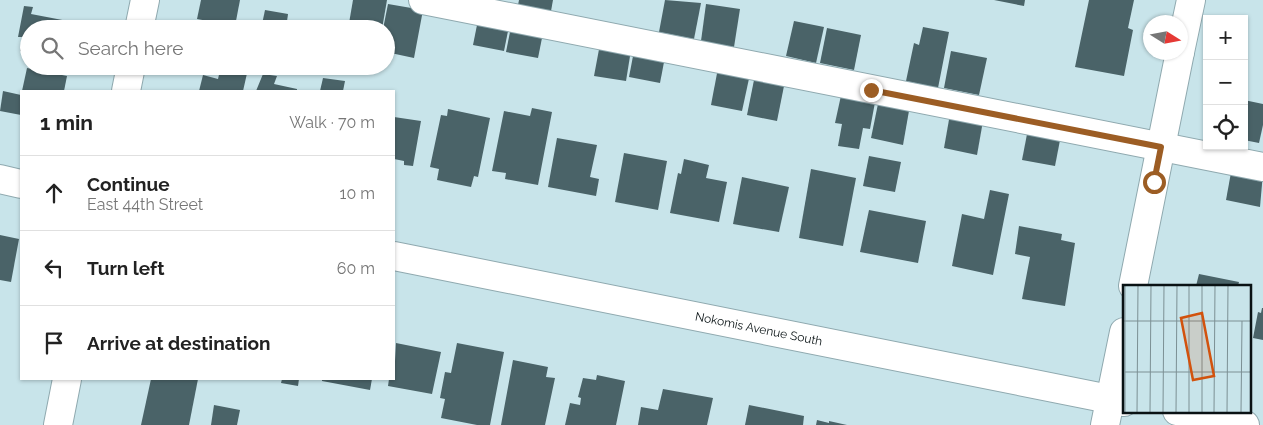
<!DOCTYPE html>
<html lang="en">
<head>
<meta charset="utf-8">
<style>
	body { margin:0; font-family:Raleway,sans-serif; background:#f2f2f2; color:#222 }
	.controls { position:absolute; right:15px; top:15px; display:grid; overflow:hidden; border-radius:0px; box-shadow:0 1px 4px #0004 }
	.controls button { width:45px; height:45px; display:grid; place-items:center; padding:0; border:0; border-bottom:1px solid #e0e0e0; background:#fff; color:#222; font:25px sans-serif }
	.compass { position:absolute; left:1143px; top:15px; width:45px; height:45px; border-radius:50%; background:#fff; box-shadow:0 1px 4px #0004; rotate:101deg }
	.stop { position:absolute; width:15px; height:15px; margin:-11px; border:4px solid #9c5d24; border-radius:50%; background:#fff }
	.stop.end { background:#9c5d24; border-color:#fff; box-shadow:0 1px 5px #0008 }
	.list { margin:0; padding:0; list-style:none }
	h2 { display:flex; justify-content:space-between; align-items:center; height:65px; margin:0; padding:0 20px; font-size:21px }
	h2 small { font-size:16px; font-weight:400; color:#767676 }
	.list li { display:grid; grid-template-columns:32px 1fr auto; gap:15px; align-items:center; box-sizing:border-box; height:75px; padding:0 20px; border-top:1px solid #e0e0e0 }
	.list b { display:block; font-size:19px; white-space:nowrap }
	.list p { margin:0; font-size:16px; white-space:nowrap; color:#767676 }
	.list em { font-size:16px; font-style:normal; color:#767676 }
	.icon { flex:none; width:28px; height:28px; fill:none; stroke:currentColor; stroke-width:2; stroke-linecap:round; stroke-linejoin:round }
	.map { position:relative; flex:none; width:1263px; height:425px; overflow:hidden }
	.search { position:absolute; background:#fff; box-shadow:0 1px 4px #0004; left:20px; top:20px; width:375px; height:55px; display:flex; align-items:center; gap:12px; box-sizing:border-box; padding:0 18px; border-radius:28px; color:#767676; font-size:19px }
	.panel { position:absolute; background:#fff; box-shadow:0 1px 4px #0004; left:20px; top:90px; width:375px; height:290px; border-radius:0px }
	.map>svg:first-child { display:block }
</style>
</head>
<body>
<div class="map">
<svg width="1263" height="425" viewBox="0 0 1263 425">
	<rect width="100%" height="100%" fill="#c8e4ea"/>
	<!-- building -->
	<g fill="#4a6368">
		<path d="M 201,0 L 240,0 L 235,26 L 197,19 Z"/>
		<path d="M 353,0 L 387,0 L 382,29 L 348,29 Z"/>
		<path d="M 519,0 L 553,0 L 551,11 L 518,5 Z"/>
		<path d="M 665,0 L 701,3 L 694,39 L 659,32 Z"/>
		<path d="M 994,0 L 1025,0 L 1024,6 Z"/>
		<path d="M 1089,0 L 1134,0 L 1128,28 L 1133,30 L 1124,76 L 1075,67 Z"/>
		<path d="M 388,4 L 423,10 L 414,58 L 386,52 L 386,29 L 383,29 Z"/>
		<path d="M 706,4 L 740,9 L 734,47 L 701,41 Z"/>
		<path d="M 24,6 L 33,7 L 31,14 L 78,23 L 77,29 L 29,29 L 29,52 L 20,51 L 23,37 L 18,37 Z"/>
		<path d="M 265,10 L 288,14 L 286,29 L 261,29 Z"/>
		<path d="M 478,20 L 509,26 L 504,51 L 473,45 Z"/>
		<path d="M 794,21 L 824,27 L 816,63 L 786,56 Z"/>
		<path d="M 511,27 L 543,33 L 538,58 L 506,52 Z"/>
		<path d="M 923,27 L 949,32 L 938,88 L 906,81 L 914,43 L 919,45 Z"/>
		<path d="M 827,28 L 861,35 L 854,70 L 820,63 Z"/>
		<path d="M 600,44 L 631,50 L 626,81 L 594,76 Z"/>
		<path d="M 634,51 L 665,57 L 660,83 L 629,77 Z"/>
		<path d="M 951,51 L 987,58 L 979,95 L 944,88 Z"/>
		<path d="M 221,66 L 248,69 L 243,91 L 199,91 L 203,75 L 218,79 Z"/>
		<path d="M 27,68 L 67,76 L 64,91 L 22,91 Z"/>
		<path d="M 718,68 L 750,74 L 742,111 L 711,105 Z"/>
		<path d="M 263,74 L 277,76 L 274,84 L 297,89 L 297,91 L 256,91 Z"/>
		<path d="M 755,75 L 785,81 L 777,121 L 747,115 Z"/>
		<path d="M 323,78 L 345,81 L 343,91 L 320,91 Z"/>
		<path d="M 3,91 L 21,95 L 21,115 L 0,111 Z"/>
		<path d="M 842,91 L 876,97 L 870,129 L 863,128 L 859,149 L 838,146 L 842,124 L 835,123 Z"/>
		<path d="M 879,99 L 910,105 L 903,145 L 871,138 Z"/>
		<path d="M 1244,100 L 1263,104 L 1263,125 L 1259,143 L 1244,140 Z"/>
		<path d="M 532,108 L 552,112 L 538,185 L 505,179 L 506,173 L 492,171 L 504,111 L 530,116 Z"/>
		<path d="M 448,109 L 490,118 L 478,177 L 474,176 L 471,187 L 437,180 L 439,169 L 430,167 L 441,115 L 447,116 Z"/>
		<path d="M 950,114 L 983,121 L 977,155 L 944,148 Z"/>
		<path d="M 394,117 L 421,121 L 413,166 L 404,165 L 404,161 L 394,159 Z"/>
		<path d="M 1028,129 L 1061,135 L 1055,166 L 1022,160 Z"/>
		<path d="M 557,138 L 597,145 L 590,177 L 599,179 L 596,196 L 548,187 Z"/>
		<path d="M 624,153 L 667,161 L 658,210 L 615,202 Z"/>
		<path d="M 869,156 L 901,162 L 895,192 L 863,186 Z"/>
		<path d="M 684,159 L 709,165 L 706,178 L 727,182 L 719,222 L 670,213 L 678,173 L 681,174 Z"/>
		<path d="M 1232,167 L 1263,173 L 1260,207 L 1226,200 Z"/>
		<path d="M 811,169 L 856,178 L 843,246 L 799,238 Z"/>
		<path d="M 742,177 L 789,187 L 779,232 L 733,224 Z"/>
		<path d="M 990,190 L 1009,194 L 993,275 L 952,266 L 962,214 L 984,219 Z"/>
		<path d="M 869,210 L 926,221 L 918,263 L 860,252 Z"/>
		<path d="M 1019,226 L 1062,234 L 1061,240 L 1075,243 L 1065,306 L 1022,299 L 1030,257 L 1015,254 Z"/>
		<path d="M 0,235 L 19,239 L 11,282 L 0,280 Z"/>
		<path d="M 1199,274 L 1239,282 L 1238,286 L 1196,286 Z"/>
		<path d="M 1262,308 L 1263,308 L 1263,340 L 1253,338 L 1258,312 L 1261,313 Z"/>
		<path d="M 396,343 L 441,352 L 432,394 L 388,386 L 389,379 L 394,379 Z"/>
		<path d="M 457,343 L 504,352 L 490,425 L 477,425 L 441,418 L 445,399 L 440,398 L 445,372 L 451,373 Z"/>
		<path d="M 513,360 L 548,367 L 546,377 L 555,378 L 545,425 L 501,425 Z"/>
		<path d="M 597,375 L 625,381 L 616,425 L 565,425 L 570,403 L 580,405 L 581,398 L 578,397 L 583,378 L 596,380 Z"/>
		<path d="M 151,379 L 198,379 L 189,425 L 141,425 Z"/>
		<path d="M 282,379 L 299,379 L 298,386 L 281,383 Z"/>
		<path d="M 322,379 L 372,379 L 370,390 L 322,381 Z"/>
		<path d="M 663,389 L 713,398 L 707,425 L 638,425 L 641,407 L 658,410 Z"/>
		<path d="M 214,405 L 240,410 L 237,425 L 211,425 Z"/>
		<path d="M 749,405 L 804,416 L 803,425 L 745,425 Z"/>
		<path d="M 817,420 L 829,423 L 829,421 L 847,425 L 816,425 Z"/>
	</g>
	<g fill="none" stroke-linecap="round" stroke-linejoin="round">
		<defs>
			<g id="minor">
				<path d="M 423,0 L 1263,167"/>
				<path d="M 139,29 L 145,0"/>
				<path d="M 1180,52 L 1191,0"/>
				<path d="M 126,91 L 131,66"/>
				<path d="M 0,179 L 21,184"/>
				<path id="s1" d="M 394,256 L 1124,402"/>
				<path d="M 1133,286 L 1180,52"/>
				<path d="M 1177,411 L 1245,425"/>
				<path d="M 58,425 L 67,379"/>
				<path d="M 1105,425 L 1124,332"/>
			</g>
		</defs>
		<!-- minor casing -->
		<use href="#minor" stroke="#8fa9af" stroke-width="30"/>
		<!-- minor -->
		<use href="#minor" stroke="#fff" stroke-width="28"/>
	</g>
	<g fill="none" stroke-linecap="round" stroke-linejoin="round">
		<!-- route -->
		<path stroke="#9c5d24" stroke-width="6" d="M 871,90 L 1161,147 L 1154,182"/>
	</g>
	<g text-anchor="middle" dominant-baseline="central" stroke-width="5" stroke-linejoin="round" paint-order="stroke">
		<!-- street labels -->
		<g font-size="12" fill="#091214" stroke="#fff">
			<text stroke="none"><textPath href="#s1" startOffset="372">Nokomis Avenue South</textPath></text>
		</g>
	</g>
	<!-- overview -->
	<g transform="translate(1123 285)">
		<rect width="128" height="128" fill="#c8e4ea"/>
		<path fill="none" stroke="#7c9094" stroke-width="1" d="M 0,36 L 128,36M 2,87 L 128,87M 2,127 L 2,0M 14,127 L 15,0M 27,127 L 28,0M 40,127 L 41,0M 53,127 L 54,0M 66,127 L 66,0M 79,127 L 79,0M 91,127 L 92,0M 104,127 L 105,0M 118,127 L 119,36"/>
		<path fill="#d2520d" fill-opacity="0.15" stroke="#d2520d" stroke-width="2.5" d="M 79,28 L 91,91 L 70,95 L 58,33 Z"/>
		<rect width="128" height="128" fill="none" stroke="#091214" stroke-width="2.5"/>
	</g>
</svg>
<div class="controls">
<button>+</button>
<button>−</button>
<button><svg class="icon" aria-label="locate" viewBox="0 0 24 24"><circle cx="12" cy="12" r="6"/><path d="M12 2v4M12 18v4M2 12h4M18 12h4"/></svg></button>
</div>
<svg class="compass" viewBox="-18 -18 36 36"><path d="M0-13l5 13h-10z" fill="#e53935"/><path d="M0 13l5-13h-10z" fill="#767676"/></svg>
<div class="stop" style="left:1154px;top:182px"></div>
<div class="stop end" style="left:871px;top:90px"></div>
<div class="search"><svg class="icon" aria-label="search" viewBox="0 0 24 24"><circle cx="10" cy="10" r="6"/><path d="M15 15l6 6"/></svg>Search here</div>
<section class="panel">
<h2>1 min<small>Walk · 70 m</small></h2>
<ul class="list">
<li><svg class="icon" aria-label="ahead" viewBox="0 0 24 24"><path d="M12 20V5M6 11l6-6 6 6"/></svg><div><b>Continue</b><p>East 44th Street</p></div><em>10 m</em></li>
<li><svg class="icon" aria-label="left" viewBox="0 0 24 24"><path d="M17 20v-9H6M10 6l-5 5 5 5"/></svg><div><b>Turn left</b></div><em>60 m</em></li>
<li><svg class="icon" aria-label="arrive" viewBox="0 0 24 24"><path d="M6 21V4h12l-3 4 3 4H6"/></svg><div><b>Arrive at destination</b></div></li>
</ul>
</section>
</div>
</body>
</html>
